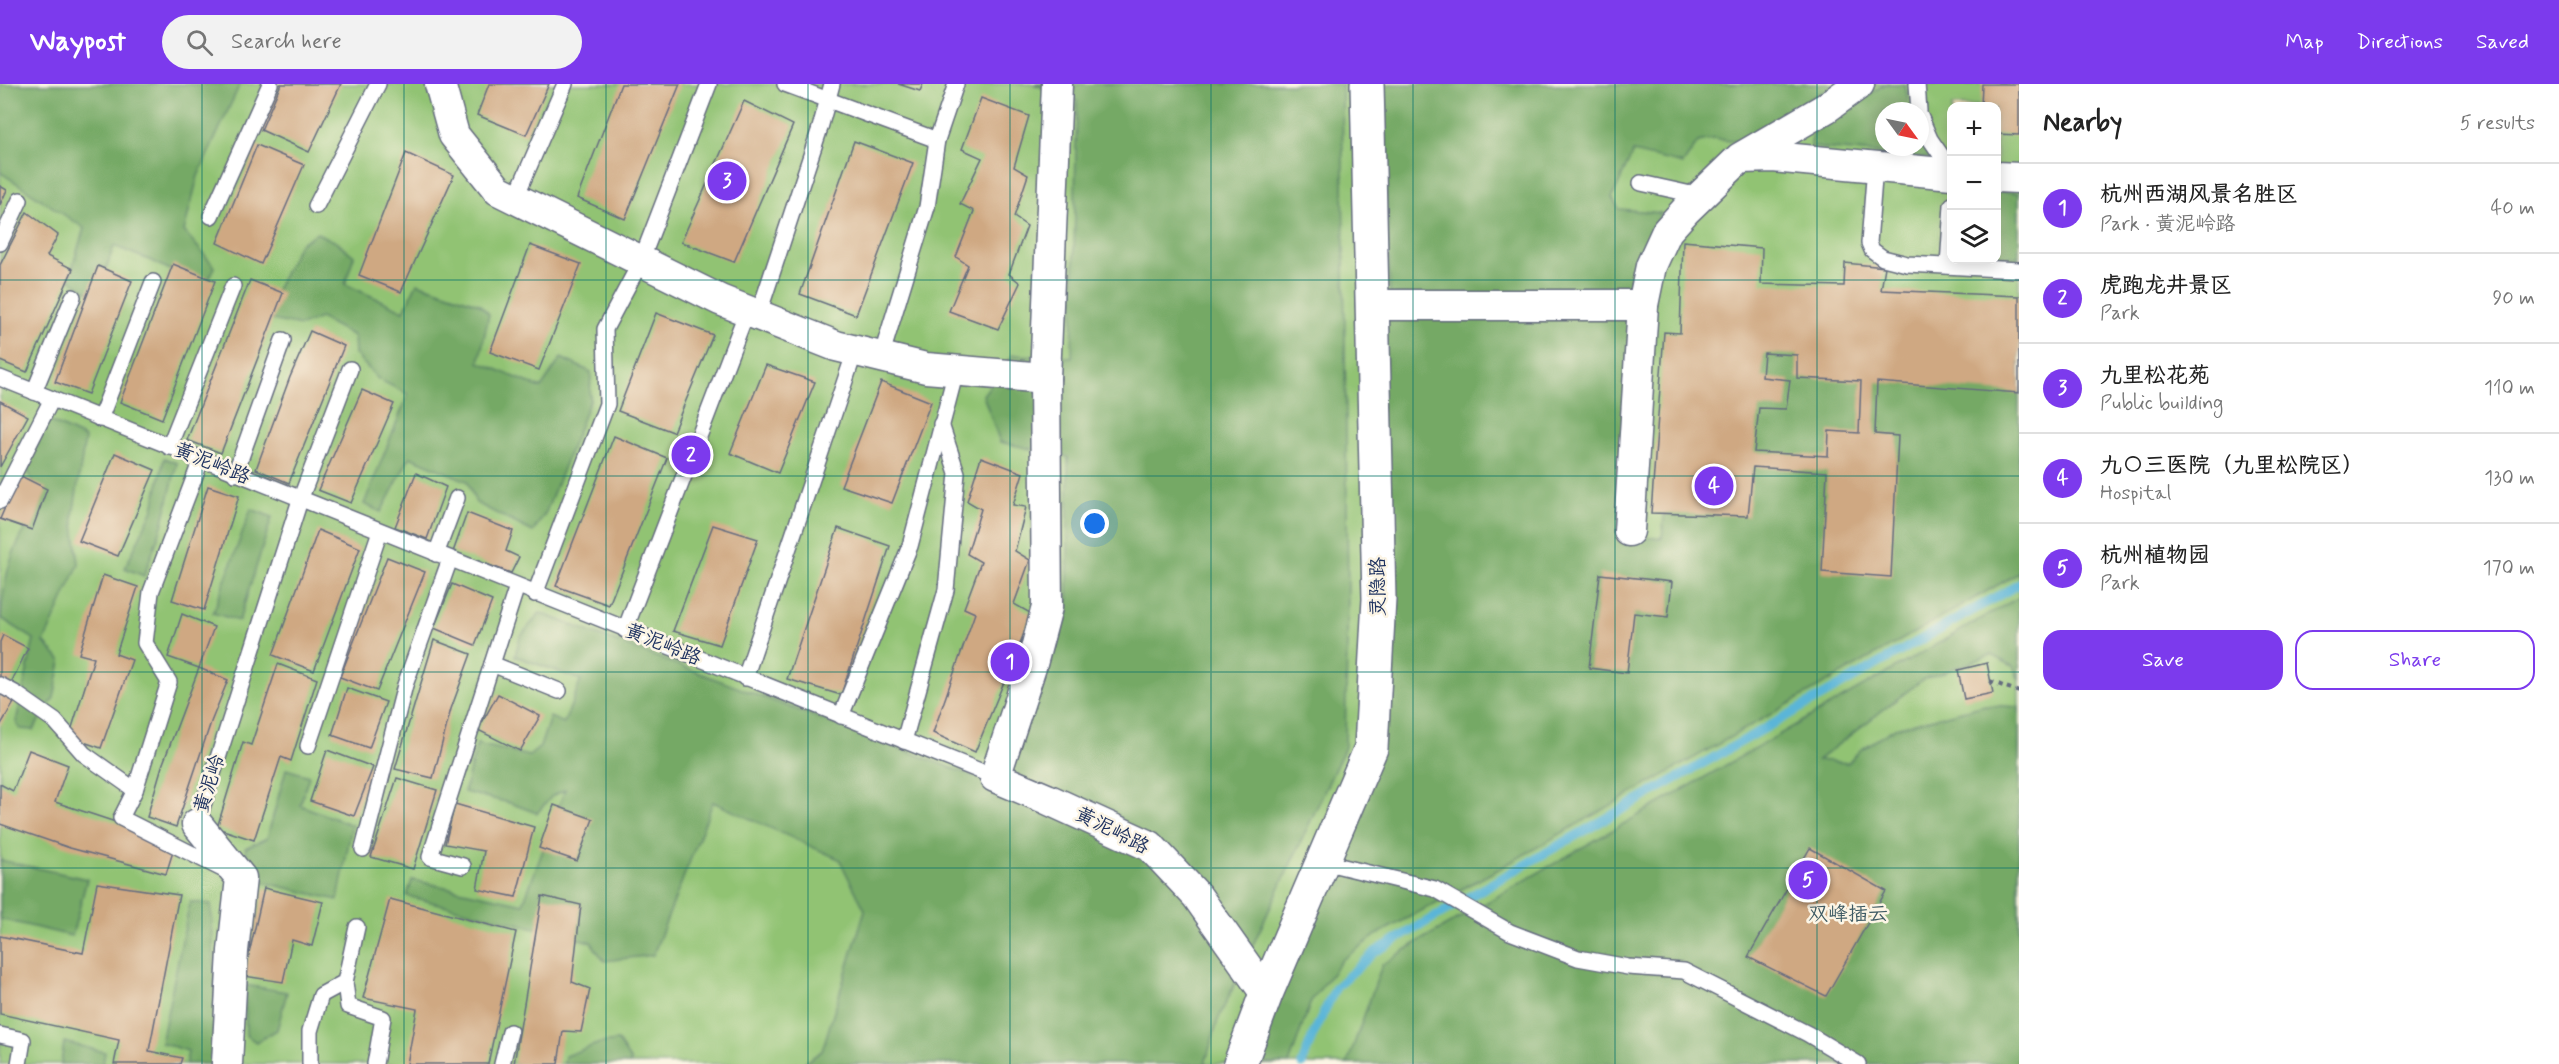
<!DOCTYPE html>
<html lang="en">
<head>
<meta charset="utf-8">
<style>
	body { margin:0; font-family:Mynerve,"LXGW WenKai TC",sans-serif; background:#f2f2f2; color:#222 }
	.controls { position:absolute; right:18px; top:18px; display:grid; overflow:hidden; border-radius:12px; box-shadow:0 3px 15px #0003 }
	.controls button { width:54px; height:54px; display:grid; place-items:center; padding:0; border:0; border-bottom:2px solid #e0e0e0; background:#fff; color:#222; font:30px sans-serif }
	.compass { position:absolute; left:1875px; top:18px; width:54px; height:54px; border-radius:50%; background:#fff; box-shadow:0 3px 15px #0003; rotate:123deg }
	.you { position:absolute; left:1095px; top:440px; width:21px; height:21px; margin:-15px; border:4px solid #fff; border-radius:50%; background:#1a73e8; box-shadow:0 0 0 9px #1a73e833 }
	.badge { display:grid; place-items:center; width:39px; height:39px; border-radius:50%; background:#7c3aed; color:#fff; font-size:20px; font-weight:700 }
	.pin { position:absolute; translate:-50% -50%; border:3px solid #fff; box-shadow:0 2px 6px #0006 }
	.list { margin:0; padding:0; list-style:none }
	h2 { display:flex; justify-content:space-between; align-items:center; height:78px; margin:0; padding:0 24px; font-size:26px }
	h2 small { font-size:20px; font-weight:400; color:#767676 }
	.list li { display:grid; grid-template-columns:39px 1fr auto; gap:18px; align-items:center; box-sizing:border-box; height:90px; padding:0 24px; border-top:2px solid #e0e0e0 }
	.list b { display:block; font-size:22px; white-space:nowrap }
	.list p { margin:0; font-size:20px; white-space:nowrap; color:#767676 }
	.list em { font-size:20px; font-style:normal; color:#767676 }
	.actions { display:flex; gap:12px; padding:18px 24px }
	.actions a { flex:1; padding:14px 0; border:2px solid #7c3aed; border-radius:18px; text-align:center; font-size:21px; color:#7c3aed }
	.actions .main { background:#7c3aed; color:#fff }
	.icon { flex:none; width:33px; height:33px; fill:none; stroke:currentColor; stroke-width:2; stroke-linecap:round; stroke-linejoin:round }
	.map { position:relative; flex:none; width:2019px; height:980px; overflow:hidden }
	header { display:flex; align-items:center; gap:36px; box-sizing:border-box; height:84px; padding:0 30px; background:#7c3aed; color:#fff }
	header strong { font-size:28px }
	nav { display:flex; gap:33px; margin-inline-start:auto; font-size:21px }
	.search { width:420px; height:54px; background:#f2f2f2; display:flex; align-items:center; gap:15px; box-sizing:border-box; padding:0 21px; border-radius:33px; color:#767676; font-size:22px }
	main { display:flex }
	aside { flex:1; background:#fff }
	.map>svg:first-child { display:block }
</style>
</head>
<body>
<header>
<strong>Waypost</strong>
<div class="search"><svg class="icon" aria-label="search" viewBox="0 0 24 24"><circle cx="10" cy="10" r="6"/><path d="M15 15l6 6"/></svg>Search here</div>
<nav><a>Map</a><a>Directions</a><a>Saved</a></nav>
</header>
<main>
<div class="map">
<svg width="2019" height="980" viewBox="0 0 2019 980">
	<rect width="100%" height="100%" fill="#fcf5e5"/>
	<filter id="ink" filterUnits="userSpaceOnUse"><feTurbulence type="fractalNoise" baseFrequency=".0167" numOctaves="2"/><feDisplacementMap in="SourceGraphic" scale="12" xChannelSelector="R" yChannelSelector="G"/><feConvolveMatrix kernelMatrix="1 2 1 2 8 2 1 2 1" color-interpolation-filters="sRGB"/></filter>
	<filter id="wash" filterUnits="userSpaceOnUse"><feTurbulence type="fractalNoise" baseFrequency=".008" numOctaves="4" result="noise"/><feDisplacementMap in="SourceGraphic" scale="24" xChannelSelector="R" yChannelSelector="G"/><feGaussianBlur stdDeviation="1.35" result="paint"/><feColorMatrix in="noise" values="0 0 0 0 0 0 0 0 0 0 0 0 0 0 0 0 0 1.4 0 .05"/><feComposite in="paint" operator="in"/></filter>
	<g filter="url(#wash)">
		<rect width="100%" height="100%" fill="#efdebd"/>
		<!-- green -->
		<path fill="#91c373" stroke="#567968" stroke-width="1.5" fill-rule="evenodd" d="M 0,0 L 2019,0 L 2019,980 L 0,980 ZM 1952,22 L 1996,22 L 1996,176 L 1952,176 ZM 1884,27 L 1920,27 L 1920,63 L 1884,63 Z"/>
		<!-- forest -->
		<g fill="#74a965" stroke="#486c62" stroke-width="1.5">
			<path d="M 0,0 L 240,0 L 198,92 L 184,147 L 215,183 L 205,203 L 154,178 L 114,162 L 96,213 L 69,195 L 84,144 L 0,88 Z"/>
			<path d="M 1033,0 L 1342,0 L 1348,511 L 1345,663 L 1218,936 L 1205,980 L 802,980 L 822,967 L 865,826 L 839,775 L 713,718 L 653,871 L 604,877 L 591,858 L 407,812 L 412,796 L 523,820 L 565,706 L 552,712 L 537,729 L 510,719 L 464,708 L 477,660 L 529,672 L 540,663 L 550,633 L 564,639 L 581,596 L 515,572 L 520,553 L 540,529 L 973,692 L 1020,652 L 1068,530 L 1068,373 L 1000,358 L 983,311 L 1012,271 L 1072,273 L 1077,17 Z"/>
			<path d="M 1382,0 L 1836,0 L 1739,58 L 1712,55 L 1698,58 L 1683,80 L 1633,68 L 1612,114 L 1619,125 L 1661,129 L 1632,199 L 1621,211 L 1390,211 Z"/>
			<path d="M 1885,0 L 1905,0 L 1910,27 L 1884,27 L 1884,63 L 1920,63 L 1920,55 L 1933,74 L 1810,63 L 1814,47 Z"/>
			<path d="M 1996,107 L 2019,109 L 2019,173 L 1997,172 Z"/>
			<path d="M 317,149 L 338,159 L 354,172 L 345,200 L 404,227 L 417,199 L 479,220 L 489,230 L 479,278 L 541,304 L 561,274 L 591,288 L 590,316 L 546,428 L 533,448 L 476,419 L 467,397 L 410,373 L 381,428 L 364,420 L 408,310 L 378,295 L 355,270 L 354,252 L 320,234 L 301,242 L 262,234 L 299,160 Z"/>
			<path d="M 1395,230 L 1616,230 L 1631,238 L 1619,453 L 1662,454 L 1680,270 L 1695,261 L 2019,280 L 2019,489 L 1497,786 L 1378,850 L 1342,876 L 1311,917 L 1289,980 L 1256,980 L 1282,906 L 1372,691 L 1382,241 Z"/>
			<path d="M 48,336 L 85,354 L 73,432 L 79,480 L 44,558 L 61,577 L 54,614 L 33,646 L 20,645 L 16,638 L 34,555 L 1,534 C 2,511 5,492 13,470 C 27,434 47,428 27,384 Z"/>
			<path d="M 164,374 L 177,379 L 162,442 L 144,492 L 125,484 L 153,425 Z"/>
			<path d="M 251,425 L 272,433 L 239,537 L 213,529 Z"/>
			<path d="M 2019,513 L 2019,597 L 2013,582 L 1991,571 L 1922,596 L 1818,676 L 1848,679 L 1860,666 L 1895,644 L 1985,621 L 2019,623 L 2019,980 L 1347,980 L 1382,881 L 1421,856 Z"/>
			<path d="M 286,685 L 309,692 L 300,721 L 352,741 L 338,816 L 254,796 L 245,764 L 267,754 Z"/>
			<path d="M 0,776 L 87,795 L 72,852 L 0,835 Z"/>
			<path d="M 190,818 L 211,820 L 216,912 L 212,980 L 186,980 L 188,967 L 161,959 Z"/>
			<path d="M 245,901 L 287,908 L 277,946 L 256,958 L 246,951 Z"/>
			<path d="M 618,957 L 631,977 L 630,980 L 564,980 L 565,972 L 600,959 Z"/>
			<path d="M 64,958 L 105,968 L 103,980 L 61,980 Z"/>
		</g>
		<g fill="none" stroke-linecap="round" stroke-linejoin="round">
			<!-- stream -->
			<path stroke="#5ab5d8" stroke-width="9" d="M 1302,980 L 1313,951 L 1336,903 L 1375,868 L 1496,797 L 2019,500"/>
		</g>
		<g id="blocks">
			<!-- building -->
			<g fill="#cfa882" fill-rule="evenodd">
				<path d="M 281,0 L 341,0 L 309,68 L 261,46 Z"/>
				<path d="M 489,0 L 549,0 L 526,51 L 477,31 Z"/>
				<path d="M 621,0 L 680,0 L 625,135 L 577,114 Z"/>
				<path d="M 898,0 L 923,0 L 920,7 Z"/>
				<path d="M 1982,0 L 2019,0 L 2019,51 L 1996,50 L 1996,22 L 1981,22 Z"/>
				<path d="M 981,14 L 1029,32 L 1014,83 L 1028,91 L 1014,133 L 1027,142 L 1009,190 L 1020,199 L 998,245 L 949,227 L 968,181 L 956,173 L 974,127 L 960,120 L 982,74 L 962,65 Z"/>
				<path d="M 744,17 L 793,41 L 734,178 L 681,158 Z"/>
				<path d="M 854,57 L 913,79 L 856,231 L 800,210 Z"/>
				<path d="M 257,61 L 304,81 L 261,180 L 217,159 Z"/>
				<path d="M 406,69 L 454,91 L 401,208 L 359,191 Z"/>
				<path d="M 0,102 L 7,106 L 0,121 Z"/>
				<path d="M 27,128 L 58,151 L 47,172 L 73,185 L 27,288 L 0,277 L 0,181 Z"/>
				<path d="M 1683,157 L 1762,164 L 1761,200 L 1844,202 L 1845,179 L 1885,183 L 1881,206 L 2019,212 L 2019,309 L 1877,298 L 1875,350 L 1898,352 L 1891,493 L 1822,488 L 1827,388 L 1753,383 L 1748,432 L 1651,429 L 1664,248 L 1680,249 ZM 1764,269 L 1797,271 L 1797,294 L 1861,297 L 1859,349 L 1829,347 L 1828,372 L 1754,368 L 1759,324 L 1786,325 L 1790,296 L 1762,293 Z"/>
				<path d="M 530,161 L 581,180 L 539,286 L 490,268 Z"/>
				<path d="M 173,180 L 215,197 L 162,335 L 120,318 Z"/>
				<path d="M 98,182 L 132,197 L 88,310 L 55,298 Z"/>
				<path d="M 250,196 L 283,209 L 221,369 L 187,356 Z"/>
				<path d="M 656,229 L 713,251 L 673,348 L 618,327 Z"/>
				<path d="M 310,247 L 344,262 L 289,399 L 256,385 L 290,293 Z"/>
				<path d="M 766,281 L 815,298 L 778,389 L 730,369 Z"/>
				<path d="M 881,298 L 931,318 L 892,419 L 841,402 Z"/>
				<path d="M 362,306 L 394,320 L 351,419 L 318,406 Z"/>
				<path d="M 0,317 L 28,332 L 0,383 Z"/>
				<path d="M 614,352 L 667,374 L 609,521 L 556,502 Z"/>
				<path d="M 115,369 L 155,386 L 118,472 L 79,457 Z"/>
				<path d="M 981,373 L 1023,389 L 1013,421 L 1026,423 L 1015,467 L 1030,476 L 1014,520 L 1032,530 L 975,668 L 933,649 L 975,529 L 964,524 L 981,478 L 967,470 L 981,425 L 967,417 Z"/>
				<path d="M 416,389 L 446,403 L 427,455 L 395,443 Z"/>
				<path d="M 19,391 L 47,405 L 32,446 L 0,435 Z"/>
				<path d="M 208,402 L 239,412 L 204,526 L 172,516 Z"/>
				<path d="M 467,429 L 513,447 L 506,467 L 519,473 L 511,489 L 453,468 Z"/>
				<path d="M 713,441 L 758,455 L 720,561 L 673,547 Z"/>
				<path d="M 838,444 L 890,462 L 841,611 L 787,595 Z"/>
				<path d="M 318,446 L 360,464 L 314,587 L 273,571 Z"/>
				<path d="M 387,473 L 425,488 L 377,607 L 340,593 Z"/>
				<path d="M 1600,490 L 1672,498 L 1668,533 L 1634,529 L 1627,589 L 1589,584 Z"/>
				<path d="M 103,491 L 138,503 L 116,570 L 132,576 L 101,664 L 69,653 L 94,574 L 79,570 Z"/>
				<path d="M 452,500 L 492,517 L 475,561 L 434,544 Z"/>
				<path d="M 182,530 L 214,543 L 199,584 L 168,573 Z"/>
				<path d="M 3,551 L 28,564 L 8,605 L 0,600 L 0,558 Z"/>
				<path d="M 434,556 L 471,570 L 451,625 L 433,694 L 395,685 Z"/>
				<path d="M 1987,579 L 1993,609 L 1964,615 L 1958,586 Z"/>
				<path d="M 278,580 L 317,595 L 291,677 L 281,673 L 254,756 L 217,744 L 243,658 L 251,661 Z"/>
				<path d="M 199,584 L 228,596 L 211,638 L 176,743 L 147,733 L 162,682 Z"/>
				<path d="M 347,604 L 386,618 L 369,664 L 332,651 Z"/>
				<path d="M 0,609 L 15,617 L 0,642 Z"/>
				<path d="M 498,610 L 540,632 L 520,667 L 478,646 Z"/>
				<path d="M 29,666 L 68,681 L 55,718 L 176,758 L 166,790 L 70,764 L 0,740 L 0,700 L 13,707 Z"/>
				<path d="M 327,666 L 373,683 L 354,732 L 310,717 Z"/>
				<path d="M 397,694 L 437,706 L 413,785 L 371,773 Z"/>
				<path d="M 455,720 L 534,743 L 516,813 L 477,805 L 484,767 L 445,760 Z"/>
				<path d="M 554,721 L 593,735 L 577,777 L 539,764 Z"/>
				<path d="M 1810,764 L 1886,807 L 1826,912 L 1748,873 Z"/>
				<path d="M 97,799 L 179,811 L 149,967 L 182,974 L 180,980 L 114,980 L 119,956 L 0,930 L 0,852 L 83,869 Z"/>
				<path d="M 264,804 L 323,818 L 312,862 L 292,856 L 283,898 L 244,892 Z"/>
				<path d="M 542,812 L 581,821 L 572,898 L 590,905 L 581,948 L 563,947 L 558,980 L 514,980 Z"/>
				<path d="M 390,815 L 516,848 L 488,980 L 407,980 L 417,925 L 363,914 Z"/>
			</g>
		</g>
	</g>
	<g filter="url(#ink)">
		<use href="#blocks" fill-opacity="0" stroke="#656c7f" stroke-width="1.5"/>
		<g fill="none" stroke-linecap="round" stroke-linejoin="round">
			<defs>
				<g id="service">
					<path d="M 785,0 L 937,56"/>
					<path d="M 1917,0 L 1919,27"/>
					<path d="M 1920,32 L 1930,55 L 1952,87"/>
					<path d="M 1875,82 L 1869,159 L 1872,166 L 1883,174 L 1907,180 L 2019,186"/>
					<path d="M 1641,99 L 1700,112"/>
					<path d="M 515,115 L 565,0"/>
					<path d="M 316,122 L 378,0"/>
					<path d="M 211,132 L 270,0"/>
					<path d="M 0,159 L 20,116"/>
					<path d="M 1948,182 L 1952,121"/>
					<path d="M 758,232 L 820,44 L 832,0"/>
					<path d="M 881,273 L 927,123 L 937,56 L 956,0"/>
					<path d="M 0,294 L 995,693"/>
					<path d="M 34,308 L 73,213"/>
					<path d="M 100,335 L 153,198"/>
					<path d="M 169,363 L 233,202"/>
					<path d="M 235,390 L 283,256"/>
					<path d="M 0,417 L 52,315"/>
					<path d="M 436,470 L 457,414"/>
					<path d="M 535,510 L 607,320 L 605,245 L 641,177 L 709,0"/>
					<path d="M 625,546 L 747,227"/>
					<path d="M 492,580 L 559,607"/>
					<path d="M 745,594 L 855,267"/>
					<path d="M 0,601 L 15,609 L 55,637 L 84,670 L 135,706 L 121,734 L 228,788"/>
					<path d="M 841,632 L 910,462 L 956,287"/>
					<path d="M 904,657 L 946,506 L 957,389 L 941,340"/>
					<path d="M 308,662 L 380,447"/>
					<path d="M 135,706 L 169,598 L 145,559 L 151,508 L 201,376"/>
					<path d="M 197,740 L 300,416 L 350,285"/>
					<path d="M 363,765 L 405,601 L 450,475"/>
					<path d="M 1323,778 L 1435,805 L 1510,848 L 1578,874 L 1628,883 L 1684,887 L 1808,950 L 1858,980"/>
					<path d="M 463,782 L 430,773 L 517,502"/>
					<path d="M 345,898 L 348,922 L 383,934 L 375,980"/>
					<path d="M 0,951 L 23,956 L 19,980"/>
					<path d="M 310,980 L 310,947 L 321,911 L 345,898 L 357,843"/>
					<path d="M 502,980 L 510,948"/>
				</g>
				<g id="minor">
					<path d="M 440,0 L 454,51 L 498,106 L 720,216 L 836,262 L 926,284 L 1045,294"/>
					<path d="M 1057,0 L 1045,294 L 1047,523 L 1032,580 L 995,693 L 1047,715 L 1150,762 L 1197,812 L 1266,910"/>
					<path d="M 1742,74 L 1773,73 L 1952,90"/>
					<path d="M 1996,93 L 2019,94"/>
					<path d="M 1371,221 L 1643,221"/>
					<path d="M 1629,447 L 1643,221 L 1651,182 L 1667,147 L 1686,126 L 1740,74 L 1826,24 L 1859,0"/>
					<path d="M 197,740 L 241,794 L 233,867 L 227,980"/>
				</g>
				<path id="secondary" d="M 1240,980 L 1266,910 L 1371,664 L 1379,515 L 1367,0"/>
			</defs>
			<!-- service casing -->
			<use href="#service" stroke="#656c7f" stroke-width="18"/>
			<!-- minor casing -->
			<use href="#minor" stroke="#656c7f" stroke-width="33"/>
			<!-- secondary casing -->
			<use href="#secondary" stroke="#656c7f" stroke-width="36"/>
			<!-- path -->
			<path stroke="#656c7f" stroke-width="4" stroke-dasharray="4.5 4.5" stroke-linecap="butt" d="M 1990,597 L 2019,608"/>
			<!-- service -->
			<use href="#service" stroke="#fff" stroke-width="15"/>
			<!-- minor -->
			<use href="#minor" stroke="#fff" stroke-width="30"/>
			<!-- secondary -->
			<use href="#secondary" stroke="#fff" stroke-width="33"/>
		</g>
	</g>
	<!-- grid -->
	<path fill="none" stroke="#0f766e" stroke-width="1.5" stroke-opacity="0.55" d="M 202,0 L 202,980M 404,0 L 404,980M 606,0 L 606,980M 808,0 L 808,980M 1010,0 L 1010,980M 1211,0 L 1211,980M 1413,0 L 1413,980M 1615,0 L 1615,980M 1817,0 L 1817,980M 0,196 L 2019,196M 0,392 L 2019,392M 0,588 L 2019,588M 0,784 L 2019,784"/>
	<g text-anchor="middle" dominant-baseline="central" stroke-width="5" stroke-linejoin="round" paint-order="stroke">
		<!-- street labels -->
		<g font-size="20" fill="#1b2f5e" stroke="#fcf5e5">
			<text transform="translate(212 380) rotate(22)">黄泥岭路</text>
			<text transform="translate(1378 503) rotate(-90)">灵隐路</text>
			<text transform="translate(663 561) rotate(22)">黄泥岭路</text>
			<text transform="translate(210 700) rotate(-72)">黄泥岭</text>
			<text transform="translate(1112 747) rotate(27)">黄泥岭路</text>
		</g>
		<!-- park labels -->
		<g font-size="20" fill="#3e5b64" stroke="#fcf5e5">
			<text x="1848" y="830">双峰插云</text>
		</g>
	</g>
</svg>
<div class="controls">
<button>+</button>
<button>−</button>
<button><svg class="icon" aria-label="layers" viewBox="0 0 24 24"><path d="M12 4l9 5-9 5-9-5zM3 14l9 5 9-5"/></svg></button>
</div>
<svg class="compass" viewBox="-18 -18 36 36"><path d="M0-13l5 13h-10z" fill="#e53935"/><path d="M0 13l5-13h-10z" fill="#767676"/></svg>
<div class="you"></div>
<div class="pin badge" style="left:1010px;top:578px">1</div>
<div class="pin badge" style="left:691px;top:371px">2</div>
<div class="pin badge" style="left:727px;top:97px">3</div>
<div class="pin badge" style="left:1714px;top:402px">4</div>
<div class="pin badge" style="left:1808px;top:796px">5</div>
</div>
<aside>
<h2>Nearby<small>5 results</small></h2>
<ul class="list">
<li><span class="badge">1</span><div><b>杭州西湖风景名胜区</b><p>Park · 黄泥岭路</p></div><em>40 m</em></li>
<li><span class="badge">2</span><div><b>虎跑龙井景区</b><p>Park</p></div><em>90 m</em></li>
<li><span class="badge">3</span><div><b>九里松花苑</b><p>Public building</p></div><em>110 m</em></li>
<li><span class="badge">4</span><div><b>九〇三医院（九里松院区）</b><p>Hospital</p></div><em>130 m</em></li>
<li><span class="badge">5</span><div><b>杭州植物园</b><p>Park</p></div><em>170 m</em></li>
</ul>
<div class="actions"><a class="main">Save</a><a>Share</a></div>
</aside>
</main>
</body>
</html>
